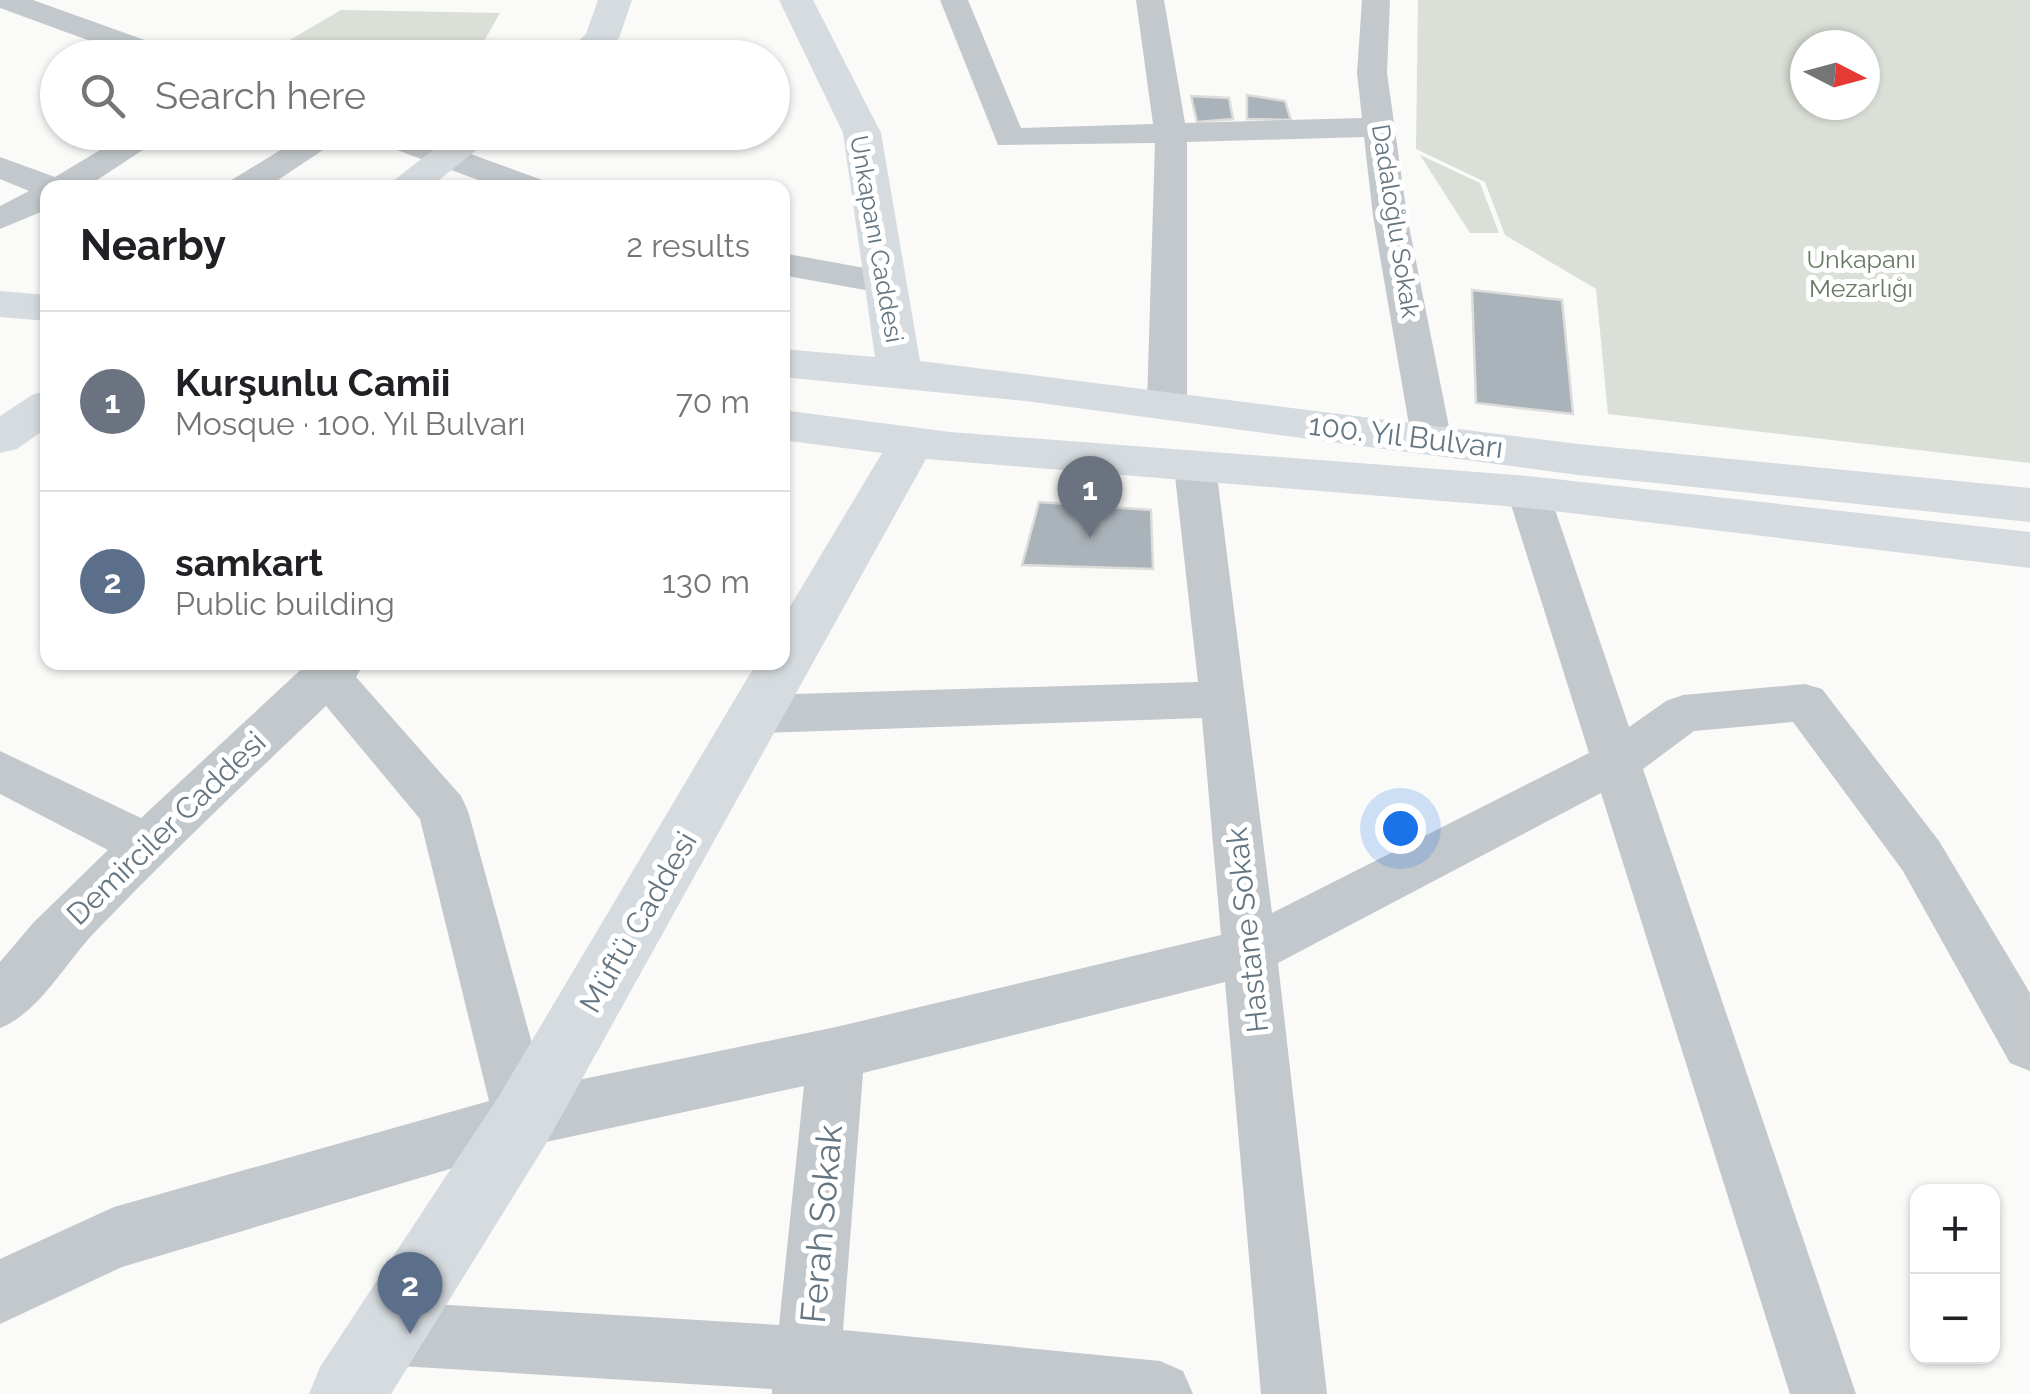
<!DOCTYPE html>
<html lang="en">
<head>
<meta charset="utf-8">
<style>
	body { margin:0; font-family:Raleway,sans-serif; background:#f6f6f6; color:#202124 }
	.controls { position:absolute; right:30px; bottom:30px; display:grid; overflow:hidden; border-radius:20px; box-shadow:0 2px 8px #0004 }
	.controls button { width:90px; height:90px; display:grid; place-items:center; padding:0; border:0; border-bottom:2px solid #e0e0e0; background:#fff; color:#202124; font:50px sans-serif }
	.compass { position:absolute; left:1790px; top:30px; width:90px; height:90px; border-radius:50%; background:#fff; box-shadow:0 2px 8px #0004; rotate:96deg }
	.you { position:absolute; left:1400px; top:828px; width:35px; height:35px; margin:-25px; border:8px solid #fff; border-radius:50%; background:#1a73e8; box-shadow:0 0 0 15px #1a73e833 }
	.badge { display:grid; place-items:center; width:65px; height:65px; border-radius:50%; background:#e4572e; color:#fff; font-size:32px; font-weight:700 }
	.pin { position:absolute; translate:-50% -82px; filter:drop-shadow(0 2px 5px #0008) }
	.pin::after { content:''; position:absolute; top:52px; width:35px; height:30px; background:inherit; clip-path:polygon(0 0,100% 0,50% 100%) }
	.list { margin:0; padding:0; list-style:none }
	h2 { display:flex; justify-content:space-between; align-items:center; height:130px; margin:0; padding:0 40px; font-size:42px }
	h2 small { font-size:32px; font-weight:400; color:#757577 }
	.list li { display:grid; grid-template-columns:65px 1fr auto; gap:30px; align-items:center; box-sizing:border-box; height:180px; padding:0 40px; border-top:2px solid #e0e0e0 }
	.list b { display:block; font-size:38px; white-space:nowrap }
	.list p { margin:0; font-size:32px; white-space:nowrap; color:#757577 }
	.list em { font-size:32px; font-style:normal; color:#757577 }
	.icon { flex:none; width:55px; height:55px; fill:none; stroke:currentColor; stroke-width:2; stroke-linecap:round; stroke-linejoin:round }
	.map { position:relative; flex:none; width:2030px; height:1394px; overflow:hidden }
	.search { position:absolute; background:#fff; box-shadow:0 2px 8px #0004; left:40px; top:40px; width:750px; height:110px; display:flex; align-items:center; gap:25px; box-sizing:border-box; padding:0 35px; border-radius:55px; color:#757577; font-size:38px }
	.panel { position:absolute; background:#fff; box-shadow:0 2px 8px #0004; left:40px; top:180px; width:750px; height:490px; border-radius:20px }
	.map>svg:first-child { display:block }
</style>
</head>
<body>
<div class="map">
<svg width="2030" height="1394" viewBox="0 0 2030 1394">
	<rect width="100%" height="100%" fill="#fafaf8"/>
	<!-- green -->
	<g fill="#dadfd7" fill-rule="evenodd">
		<path d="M 1418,0 L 2030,0 L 2030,463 L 1608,414 L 1596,289 L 1505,235 L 1485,182 L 1416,149 ZM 1865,45 L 1865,105 L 1805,105 L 1805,45 Z"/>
		<path d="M 341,10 L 500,13 L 475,57 L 261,57 Z"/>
		<path d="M 1420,155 L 1480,183 L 1499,233 L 1470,233 Z"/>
	</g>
	<!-- building -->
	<g fill="#aab3b9" stroke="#dcdcda" stroke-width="2.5">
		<path d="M 1247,95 L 1285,101 L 1291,120 L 1247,119 Z"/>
		<path d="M 1191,96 L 1229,98 L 1233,119 L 1197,122 Z"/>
		<path d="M 1472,290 L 1562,300 L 1573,414 L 1476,403 Z"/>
		<path d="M 1039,502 L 1151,510 L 1153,569 L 1022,565 Z"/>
	</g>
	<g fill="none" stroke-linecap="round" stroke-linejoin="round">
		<!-- minor -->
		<g fill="#c3c8cc" fill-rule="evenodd">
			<path d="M 0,0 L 33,0 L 178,52 L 182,58 L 137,58 L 0,8 Z"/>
			<path d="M 940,0 L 968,0 L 1021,128 L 1153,124 L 1136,0 L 1164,0 L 1185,123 L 1362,118 L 1357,73 L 1362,0 L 1390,0 L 1387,73 L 1407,216 L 1452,442 L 1446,451 L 1432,455 L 1418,451 L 1412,442 L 1373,216 L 1364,137 L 1187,142 L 1187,403 L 1181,412 L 1167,416 L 1153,412 L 1147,403 L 1155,143 L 998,145 Z"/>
			<path d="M 130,132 L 170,132 L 85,188 L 48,188 L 48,209 L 0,229 L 0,206 L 29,191 L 0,179 L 0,157 L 55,177 Z"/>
			<path d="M 310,132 L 350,132 L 266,188 L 225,188 L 230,181 Z"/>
			<path d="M 362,132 L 410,132 L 545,181 L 550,188 L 500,188 L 367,139 Z"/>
			<path d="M 782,253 L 887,272 L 900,275 L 905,283 L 900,291 L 887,294 L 782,275 Z"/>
			<path d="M 1195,453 L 1210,457 L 1216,467 L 1272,913 L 1589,753 L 1507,492 L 1513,482 L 1528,478 L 1543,482 L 1549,492 L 1629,727 L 1666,701 L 1683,695 L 1805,684 L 1822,689 L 1939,841 L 2030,993 L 2030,1071 L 2010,1063 L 1903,871 L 1793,722 L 1694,731 L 1643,769 L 1856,1394 L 1790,1394 L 1601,793 L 1278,963 L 1327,1394 L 1261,1394 L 1225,982 L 863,1073 L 843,1330 L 1160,1361 L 1183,1371 L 1193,1394 L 772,1394 L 772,1389 L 384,1365 L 361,1356 L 352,1333 L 361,1310 L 384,1301 L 779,1325 L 804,1086 L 523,1147 L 122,1267 L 0,1324 L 0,1259 L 114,1207 L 489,1101 L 420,819 L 326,706 C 248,780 170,854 95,932 C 66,962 39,1013 0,1028 L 0,962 L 33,923 L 108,850 L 0,794 L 0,751 L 141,818 L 309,662 L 365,662 L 356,677 L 461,796 L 468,811 L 544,1087 L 836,1027 L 1221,935 L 1202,718 L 759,733 L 742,727 L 735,714 L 742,701 L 759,695 L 1198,682 L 1174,467 L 1180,457 Z"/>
		</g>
		<!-- major -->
		<g fill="#d6dbdf" fill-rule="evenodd">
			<path d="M 598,0 L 632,0 L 619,38 L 600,58 L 561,58 L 586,34 Z"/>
			<path d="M 779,0 L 813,0 L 881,133 L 920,361 L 1578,444 L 2030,488 L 2030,522 L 1578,475 L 1025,401 L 782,377 L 782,349 L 875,357 L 843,133 Z"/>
			<path d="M 456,132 L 499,132 L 429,188 L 384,188 Z"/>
			<path d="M 0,291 L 48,295 L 48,321 L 0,317 Z"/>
			<path d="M 48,390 L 48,427 L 17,449 L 0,453 L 0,416 L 32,395 Z"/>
			<path d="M 782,410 L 950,432 L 1528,476 L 2030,532 L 2030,568 L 1528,508 L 926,459 L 547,1142 L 391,1394 L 309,1394 L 320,1367 L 499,1096 L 757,662 L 782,662 L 782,620 L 882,453 L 782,440 Z"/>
		</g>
	</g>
	<g text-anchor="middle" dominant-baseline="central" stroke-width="10" stroke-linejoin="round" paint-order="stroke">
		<!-- far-street labels -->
		<g font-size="25" fill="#657683" stroke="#fff">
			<text transform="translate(1396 221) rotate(81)">Dadaloğlu Sokak</text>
			<text transform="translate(877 239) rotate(80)">Unkapanı Caddesi</text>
		</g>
		<!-- far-park labels -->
		<g font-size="25" fill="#687a64" stroke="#fff">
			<text x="1861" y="259">Unkapanı<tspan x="1861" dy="29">Mezarlığı</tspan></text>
		</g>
		<!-- street labels -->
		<g font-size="30" fill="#657683" stroke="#fff">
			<text transform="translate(1406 436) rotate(7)">100. Yıl Bulvarı</text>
			<text transform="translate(166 828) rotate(-44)">Demirciler Caddesi</text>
			<text transform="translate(638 922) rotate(-60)">Müftü Caddesi</text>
			<text transform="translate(1247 930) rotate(-96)">Hastane Sokak</text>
		</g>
		<!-- near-street labels -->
		<g font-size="35" fill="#657683" stroke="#fff">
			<text transform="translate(821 1224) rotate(-85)">Ferah Sokak</text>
		</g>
	</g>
</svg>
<div class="controls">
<button>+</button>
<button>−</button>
</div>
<svg class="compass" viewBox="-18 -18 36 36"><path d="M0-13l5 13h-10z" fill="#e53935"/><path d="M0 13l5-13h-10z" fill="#757577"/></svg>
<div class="you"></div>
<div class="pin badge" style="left:1090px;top:538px;background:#6b7280">1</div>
<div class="pin badge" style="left:410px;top:1334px;background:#5c6f8a">2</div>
<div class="search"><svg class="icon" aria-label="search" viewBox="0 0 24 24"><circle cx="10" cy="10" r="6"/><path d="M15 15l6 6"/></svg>Search here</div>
<section class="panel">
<h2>Nearby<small>2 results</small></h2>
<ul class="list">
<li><span class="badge" style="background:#6b7280">1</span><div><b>Kurşunlu Camii</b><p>Mosque · 100. Yıl Bulvarı</p></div><em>70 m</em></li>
<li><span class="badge" style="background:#5c6f8a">2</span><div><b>samkart</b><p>Public building</p></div><em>130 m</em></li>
</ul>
</section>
</div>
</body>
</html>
